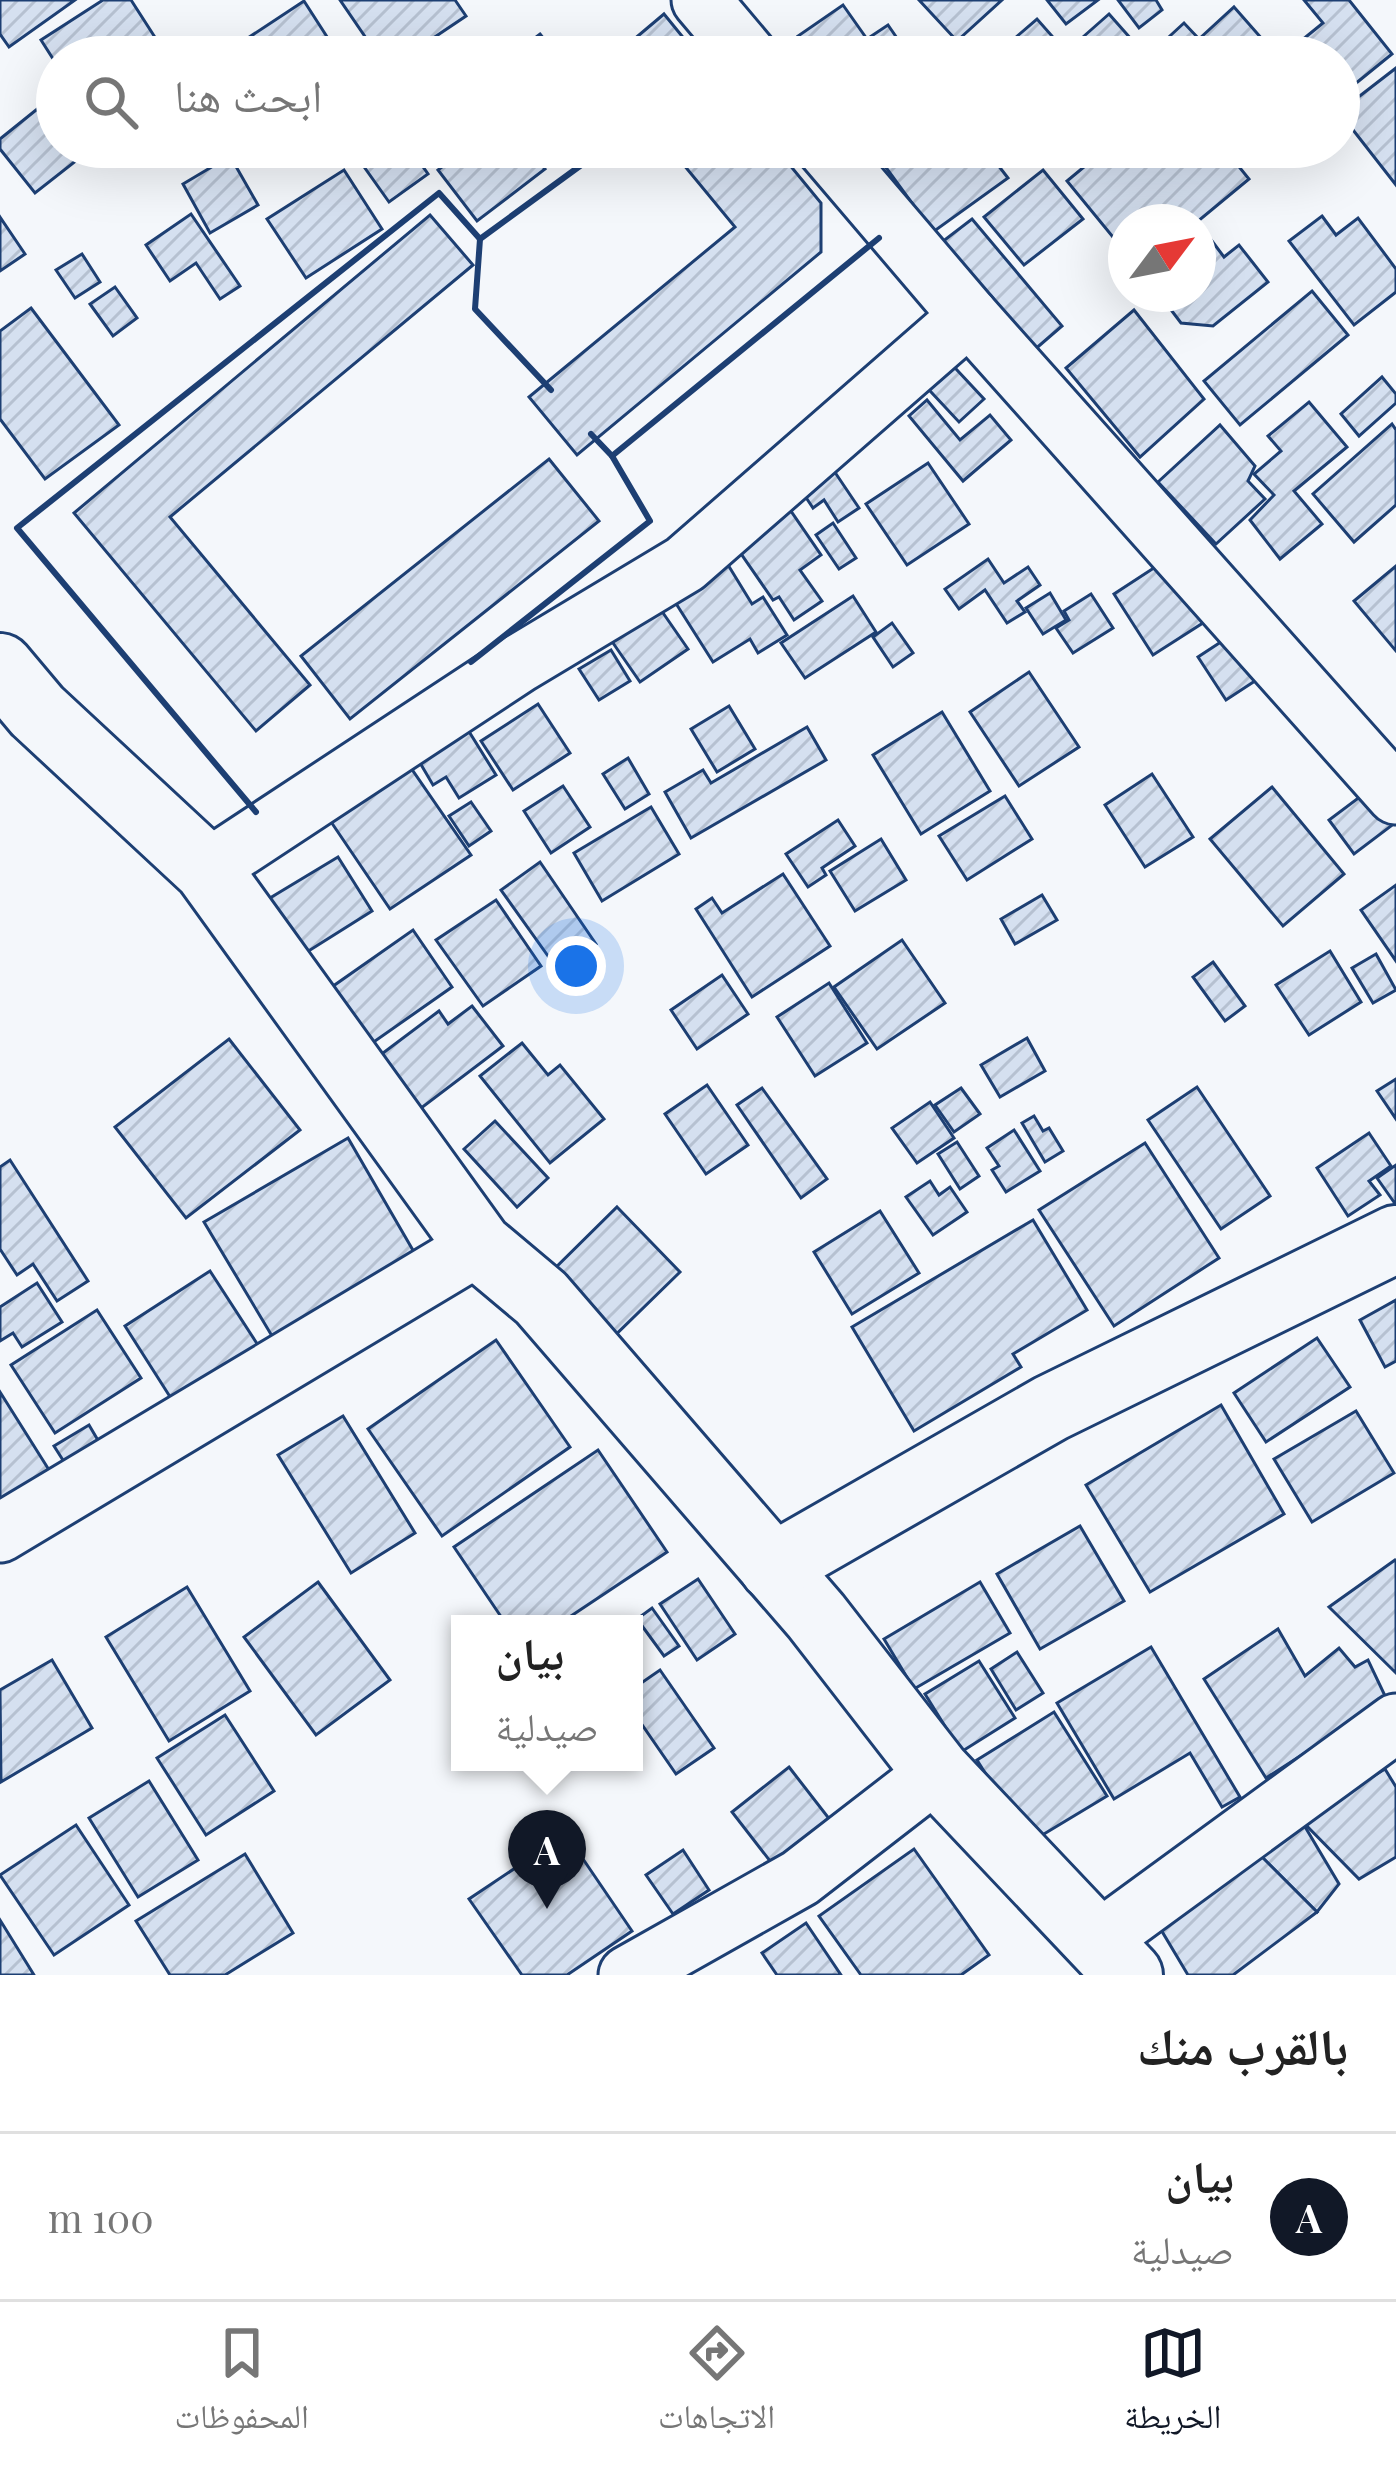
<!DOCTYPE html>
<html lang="ar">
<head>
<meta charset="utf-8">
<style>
	body { margin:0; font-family:"Playfair Display","Noto Naskh Arabic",serif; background:#f2f2f2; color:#222; direction:rtl }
	.compass { position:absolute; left:1108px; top:204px; width:108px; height:108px; border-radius:50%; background:#fff; box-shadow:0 12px 48px #0002; rotate:58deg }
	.you { position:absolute; left:576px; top:966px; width:42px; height:42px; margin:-30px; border:9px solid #fff; border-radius:50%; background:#1a73e8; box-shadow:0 0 0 18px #1a73e833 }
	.badge { display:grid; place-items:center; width:78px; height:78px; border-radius:50%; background:#111827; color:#fff; font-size:39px; font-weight:700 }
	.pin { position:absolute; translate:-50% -99px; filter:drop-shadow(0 3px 6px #0008) }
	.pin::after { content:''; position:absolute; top:63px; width:42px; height:36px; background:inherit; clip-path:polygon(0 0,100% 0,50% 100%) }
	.popup { position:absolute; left:451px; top:1615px; width:192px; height:156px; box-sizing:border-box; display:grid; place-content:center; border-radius:0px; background:#fff; filter:drop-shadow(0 3px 9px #0005); font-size:39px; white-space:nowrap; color:#767676 }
	.popup b { font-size:45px; color:#222 }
	.popup::after { content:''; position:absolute; left:50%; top:100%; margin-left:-24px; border:24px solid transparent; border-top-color:#fff }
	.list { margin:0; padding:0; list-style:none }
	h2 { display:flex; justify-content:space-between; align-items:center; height:156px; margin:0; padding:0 48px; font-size:51px }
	h2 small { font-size:39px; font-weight:400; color:#767676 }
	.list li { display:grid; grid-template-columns:78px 1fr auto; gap:36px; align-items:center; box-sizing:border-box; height:168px; padding:0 48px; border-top:3px solid #e0e0e0 }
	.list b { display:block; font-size:45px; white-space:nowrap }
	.list p { margin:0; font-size:39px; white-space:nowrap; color:#767676 }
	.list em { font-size:39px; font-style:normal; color:#767676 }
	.icon { flex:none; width:66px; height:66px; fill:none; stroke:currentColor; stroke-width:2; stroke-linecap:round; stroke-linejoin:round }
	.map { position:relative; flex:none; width:1396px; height:1975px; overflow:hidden; direction:ltr }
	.search { position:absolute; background:#fff; box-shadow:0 12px 48px #0002; left:36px; right:36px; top:36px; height:132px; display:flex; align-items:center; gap:30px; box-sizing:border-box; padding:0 42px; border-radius:66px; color:#767676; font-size:45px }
	.sheet { height:324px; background:#fff }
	nav { display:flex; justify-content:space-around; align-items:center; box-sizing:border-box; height:168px; border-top:3px solid #e0e0e0; background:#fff; font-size:33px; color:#767676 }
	nav a { display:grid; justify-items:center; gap:6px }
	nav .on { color:#111827 }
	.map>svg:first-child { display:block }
</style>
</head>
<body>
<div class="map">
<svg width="1396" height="1975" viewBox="0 0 1396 1975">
	<defs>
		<pattern id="building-hatch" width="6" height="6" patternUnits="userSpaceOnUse" patternTransform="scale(3)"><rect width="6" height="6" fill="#d5e0f0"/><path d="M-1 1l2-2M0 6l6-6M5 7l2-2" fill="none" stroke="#b6c1d1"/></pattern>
	</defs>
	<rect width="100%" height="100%" fill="#f4f7fb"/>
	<!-- building -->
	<g fill="url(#building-hatch)" stroke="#1d3f73" stroke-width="3">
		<path d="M 0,0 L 75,0 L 9,47 L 0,34 Z"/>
		<path d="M 103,0 L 131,0 L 167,56 L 57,57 L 57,65 L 41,40 Z"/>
		<path d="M 340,0 L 455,0 L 466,16 L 405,57 L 379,57 Z"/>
		<path d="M 919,0 L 1002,0 L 957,41 Z"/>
		<path d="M 1047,0 L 1098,0 L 1066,24 Z"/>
		<path d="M 1118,0 L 1156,0 L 1162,10 L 1139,28 Z"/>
		<path d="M 1304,0 L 1349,0 L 1392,54 L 1339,97 L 1339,57 L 1298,57 L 1291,49 L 1323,23 Z"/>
		<path d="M 304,1 L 340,57 L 219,57 Z"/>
		<path d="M 843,5 L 867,39 L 888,25 L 910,57 L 813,57 L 798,36 Z"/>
		<path d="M 1234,7 L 1278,57 L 1169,57 L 1159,46 L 1184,23 L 1199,39 Z"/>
		<path d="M 664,14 L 699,57 L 635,57 L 626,46 Z"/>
		<path d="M 1109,14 L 1147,57 L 993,57 L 1037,19 L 1066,52 Z"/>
		<path d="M 540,34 L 558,57 L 518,57 L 515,53 Z"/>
		<path d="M 1396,68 L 1396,185 L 1339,112 Z"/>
		<path d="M 51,98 L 57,106 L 57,147 L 91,149 L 35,193 L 0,149 L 0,139 Z"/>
		<path d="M 364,147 L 409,147 L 428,174 L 389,202 L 355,154 Z"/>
		<path d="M 467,147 L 528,147 L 545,169 L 477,221 L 438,170 Z"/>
		<path d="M 669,147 L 775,147 L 821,203 L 821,252 L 577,455 L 529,397 L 735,227 Z"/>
		<path d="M 894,147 L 984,147 L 1008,178 L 933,232 L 879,158 Z"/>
		<path d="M 1088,147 L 1223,147 L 1249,179 L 1197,222 L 1126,222 L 1126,253 L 1067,181 L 1096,157 Z"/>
		<path d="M 230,156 L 258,205 L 210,233 L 183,184 Z"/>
		<path d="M 344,170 L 382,229 L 306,278 L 267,219 Z"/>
		<path d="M 1043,170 L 1083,219 L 1024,265 L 984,217 Z"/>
		<path d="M 191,214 L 240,286 L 220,299 L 196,263 L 170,281 L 146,245 Z"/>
		<path d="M 430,215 L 473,265 L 170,517 L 310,685 L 256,731 L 74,513 Z"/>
		<path d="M 1322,216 L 1336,235 L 1358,218 L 1396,269 L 1396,292 L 1354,325 L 1289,241 Z"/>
		<path d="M 0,217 L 25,254 L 0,271 Z"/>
		<path d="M 972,219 L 1062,326 L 1033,351 L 942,242 Z"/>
		<path d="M 1212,241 L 1224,257 L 1239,245 L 1268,282 L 1213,326 L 1181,323 L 1159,294 L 1198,294 L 1198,244 L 1202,249 Z"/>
		<path d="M 82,254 L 100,282 L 75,298 L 56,270 Z"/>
		<path d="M 115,287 L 137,318 L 113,336 L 90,304 Z"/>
		<path d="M 1312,291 L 1348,335 L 1240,425 L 1204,381 Z"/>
		<path d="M 31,308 L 119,425 L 45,479 L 0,419 L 0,331 Z"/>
		<path d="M 1134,310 L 1204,399 L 1140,457 L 1066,368 Z"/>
		<path d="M 943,355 L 984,399 L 959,422 L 918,378 Z"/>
		<path d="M 1382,377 L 1396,394 L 1396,403 L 1359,436 L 1341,414 Z"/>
		<path d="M 927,400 L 960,440 L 990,415 L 1011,440 L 963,481 L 909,416 Z"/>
		<path d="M 1309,402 L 1347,447 L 1294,491 L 1322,524 L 1280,559 L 1250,520 L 1274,495 L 1254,474 L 1281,451 L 1268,436 Z"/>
		<path d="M 1392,424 L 1396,430 L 1396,505 L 1354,542 L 1313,494 Z"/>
		<path d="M 1220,425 L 1255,466 L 1248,481 L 1265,499 L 1216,544 L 1158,482 Z"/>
		<path d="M 549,459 L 599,521 L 350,719 L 301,656 Z"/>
		<path d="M 826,459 L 859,508 L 838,522 L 824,500 L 813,508 L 795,481 Z"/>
		<path d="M 928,463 L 969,524 L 907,565 L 866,504 Z"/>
		<path d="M 782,498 L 821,555 L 800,570 L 822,601 L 794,620 L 779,597 L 773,600 L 728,535 Z"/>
		<path d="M 833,523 L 856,558 L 839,569 L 816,535 Z"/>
		<path d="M 988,559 L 1004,583 L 1028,567 L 1040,585 L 1017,601 L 1025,612 L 1007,623 L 985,590 L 959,609 L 945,589 Z"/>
		<path d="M 725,560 L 752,604 L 763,597 L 787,635 L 758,653 L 750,639 L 713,662 L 670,594 Z"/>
		<path d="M 1166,560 L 1206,621 L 1153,655 L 1114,594 Z"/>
		<path d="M 1396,566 L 1396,651 L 1354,601 Z"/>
		<path d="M 1050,593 L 1066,620 L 1043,634 L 1026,608 Z"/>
		<path d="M 1091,594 L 1113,628 L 1073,653 L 1056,628 L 1069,620 L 1064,611 Z"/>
		<path d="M 853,596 L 876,632 L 805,678 L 781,643 Z"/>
		<path d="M 652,597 L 688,649 L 640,682 L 604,630 Z"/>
		<path d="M 892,623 L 913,653 L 893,667 L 873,637 Z"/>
		<path d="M 1236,632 L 1264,675 L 1226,700 L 1198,657 Z"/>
		<path d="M 611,650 L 630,681 L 599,700 L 579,669 Z"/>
		<path d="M 1029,672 L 1079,747 L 1019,786 L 970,712 Z"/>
		<path d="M 538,704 L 570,753 L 513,790 L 481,741 Z"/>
		<path d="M 729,706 L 755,749 L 717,772 L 691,729 Z"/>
		<path d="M 455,709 L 496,775 L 459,798 L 446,777 L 433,785 L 406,739 Z"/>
		<path d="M 942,712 L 990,791 L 921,834 L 873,755 Z"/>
		<path d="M 807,727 L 826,760 L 691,838 L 665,792 L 703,770 L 711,783 Z"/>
		<path d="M 402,755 L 471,855 L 390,909 L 323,810 Z"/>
		<path d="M 628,758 L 649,794 L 625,809 L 603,774 Z"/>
		<path d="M 1152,774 L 1193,837 L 1145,867 L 1105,805 Z"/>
		<path d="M 563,786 L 590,827 L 551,853 L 524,811 Z"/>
		<path d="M 1272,787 L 1344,874 L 1283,926 L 1210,839 Z"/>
		<path d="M 1369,790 L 1395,823 L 1354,854 L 1329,820 Z"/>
		<path d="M 1005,796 L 1032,839 L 967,880 L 939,836 Z"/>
		<path d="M 471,802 L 491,831 L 469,846 L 449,816 Z"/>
		<path d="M 651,807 L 679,854 L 602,901 L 574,853 Z"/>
		<path d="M 838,820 L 855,846 L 822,868 L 826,875 L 808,887 L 786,854 Z"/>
		<path d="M 881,839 L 906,880 L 855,911 L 830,871 Z"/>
		<path d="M 338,857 L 372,911 L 299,957 L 265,901 Z"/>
		<path d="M 540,862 L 596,944 L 558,970 L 501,890 Z"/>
		<path d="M 783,874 L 830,946 L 752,997 L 696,909 L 712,898 L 722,913 Z"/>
		<path d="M 1396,885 L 1396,961 L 1361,910 Z"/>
		<path d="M 1042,895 L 1057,920 L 1015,944 L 1001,919 Z"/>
		<path d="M 496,900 L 541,966 L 483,1006 L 436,940 Z"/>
		<path d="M 413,930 L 452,987 L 368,1046 L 329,989 Z"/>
		<path d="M 902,940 L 945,1003 L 877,1049 L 834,987 Z"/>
		<path d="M 1330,951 L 1361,1002 L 1309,1035 L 1276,985 Z"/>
		<path d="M 1376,954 L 1396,990 L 1373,1003 L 1352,968 Z"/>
		<path d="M 1213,962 L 1245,1006 L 1225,1021 L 1193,977 Z"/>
		<path d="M 722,975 L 748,1014 L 697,1049 L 671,1010 Z"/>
		<path d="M 829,983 L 867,1043 L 815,1076 L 777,1017 Z"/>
		<path d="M 472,1006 L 503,1046 L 416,1112 L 375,1059 L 439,1011 L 448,1024 Z"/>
		<path d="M 1027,1038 L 1045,1071 L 1000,1097 L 981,1065 Z"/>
		<path d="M 229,1039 L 300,1130 L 186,1218 L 115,1127 Z"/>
		<path d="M 522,1043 L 548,1075 L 560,1065 L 604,1119 L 550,1163 L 480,1076 Z"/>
		<path d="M 1396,1079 L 1396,1119 L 1377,1091 Z"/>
		<path d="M 707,1085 L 748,1145 L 706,1174 L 665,1114 Z"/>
		<path d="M 1197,1087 L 1270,1196 L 1221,1229 L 1148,1120 Z"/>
		<path d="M 762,1088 L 827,1179 L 801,1198 L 737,1105 Z"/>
		<path d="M 961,1088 L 980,1114 L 954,1132 L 935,1105 Z"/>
		<path d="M 930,1102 L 954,1138 L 917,1163 L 892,1128 Z"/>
		<path d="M 1034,1116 L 1043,1131 L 1049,1128 L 1063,1151 L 1045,1162 L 1022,1123 Z"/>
		<path d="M 495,1121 L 548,1178 L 517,1207 L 464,1149 Z"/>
		<path d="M 1014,1130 L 1040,1171 L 1006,1192 L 992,1170 L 999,1166 L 987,1148 Z"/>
		<path d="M 1369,1133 L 1391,1166 L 1369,1181 L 1380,1195 L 1348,1216 L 1317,1168 Z"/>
		<path d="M 348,1138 L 414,1252 L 272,1336 L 204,1222 Z"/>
		<path d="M 957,1142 L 979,1176 L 960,1189 L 938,1154 Z"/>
		<path d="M 1145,1143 L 1219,1258 L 1114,1326 L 1039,1210 Z"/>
		<path d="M 10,1160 L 88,1281 L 57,1301 L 33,1264 L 17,1275 L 0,1249 L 0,1167 Z"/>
		<path d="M 1396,1165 L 1396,1205 L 1377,1178 Z"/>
		<path d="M 930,1181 L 939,1195 L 950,1187 L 967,1212 L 933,1235 L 906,1197 Z"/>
		<path d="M 617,1207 L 680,1272 L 602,1348 L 540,1283 Z"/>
		<path d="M 880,1211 L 919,1273 L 852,1314 L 814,1252 Z"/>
		<path d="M 1033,1220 L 1087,1310 L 1013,1354 L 1021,1367 L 914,1431 L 852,1327 Z"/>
		<path d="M 210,1271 L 267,1359 L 181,1414 L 125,1326 Z"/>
		<path d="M 37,1283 L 62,1322 L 22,1347 L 13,1333 L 0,1341 L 0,1307 Z"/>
		<path d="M 1396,1300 L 1396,1361 L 1385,1367 L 1360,1320 Z"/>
		<path d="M 97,1310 L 141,1378 L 55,1433 L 11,1365 Z"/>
		<path d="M 1317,1338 L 1350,1387 L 1266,1442 L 1234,1393 Z"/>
		<path d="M 496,1340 L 570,1447 L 442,1536 L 368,1429 Z"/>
		<path d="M 0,1392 L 61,1489 L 0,1528 Z"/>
		<path d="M 1221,1405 L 1284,1514 L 1150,1592 L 1086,1485 Z"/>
		<path d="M 1356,1411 L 1394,1473 L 1312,1522 L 1274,1459 Z"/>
		<path d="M 343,1416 L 415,1533 L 351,1573 L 278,1455 Z"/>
		<path d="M 89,1425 L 109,1459 L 75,1479 L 54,1446 Z"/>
		<path d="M 598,1450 L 667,1552 L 559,1624 L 506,1624 L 454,1547 Z"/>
		<path d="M 1080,1526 L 1124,1601 L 1040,1649 L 997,1574 Z"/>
		<path d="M 1395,1560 L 1396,1561 L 1396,1673 L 1329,1607 Z"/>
		<path d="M 698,1579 L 735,1634 L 697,1660 L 660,1604 Z"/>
		<path d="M 318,1582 L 390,1680 L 316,1735 L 244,1637 Z"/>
		<path d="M 980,1582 L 1010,1633 L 914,1689 L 884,1639 Z"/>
		<path d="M 187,1587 L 250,1691 L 169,1741 L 106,1637 Z"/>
		<path d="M 652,1608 L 679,1646 L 664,1656 L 637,1619 Z"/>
		<path d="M 1278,1629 L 1305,1676 L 1339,1648 L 1355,1667 L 1368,1660 L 1387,1700 L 1266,1778 L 1204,1679 Z"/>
		<path d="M 1151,1647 L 1240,1797 L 1222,1807 L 1190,1753 L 1114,1799 L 1057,1703 Z"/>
		<path d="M 1017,1652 L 1043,1693 L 1016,1710 L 991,1669 Z"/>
		<path d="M 52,1660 L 92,1728 L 1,1782 L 0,1690 Z"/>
		<path d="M 979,1661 L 1015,1718 L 961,1752 L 925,1694 Z"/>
		<path d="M 660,1670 L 714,1748 L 676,1774 L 634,1713 L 634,1688 Z"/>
		<path d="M 1054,1712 L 1107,1796 L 1029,1843 L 977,1760 Z"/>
		<path d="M 225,1715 L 274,1791 L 206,1835 L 157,1758 Z"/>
		<path d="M 789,1767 L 834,1825 L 777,1870 L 732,1812 Z"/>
		<path d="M 1385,1769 L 1396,1787 L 1396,1857 L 1359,1879 L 1301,1820 Z"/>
		<path d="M 149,1781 L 198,1860 L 138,1897 L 89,1818 Z"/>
		<path d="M 1301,1820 L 1339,1884 L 1317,1912 L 1257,1852 Z"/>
		<path d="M 76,1825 L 129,1905 L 54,1955 L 0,1875 Z"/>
		<path d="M 566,1834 L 632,1931 L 567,1975 L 522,1975 L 469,1899 Z"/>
		<path d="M 914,1849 L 989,1955 L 961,1975 L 861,1975 L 819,1916 Z"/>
		<path d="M 683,1850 L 709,1890 L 673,1914 L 646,1875 Z"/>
		<path d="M 1257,1852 L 1317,1912 L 1233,1975 L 1188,1975 L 1160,1928 Z"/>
		<path d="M 245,1854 L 293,1933 L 225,1975 L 170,1975 L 136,1921 Z"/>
		<path d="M 0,1920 L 34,1975 L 0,1975 Z"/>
		<path d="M 806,1923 L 841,1975 L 777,1975 L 762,1953 Z"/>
	</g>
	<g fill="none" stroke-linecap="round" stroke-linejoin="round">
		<defs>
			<g id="street">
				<path d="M 701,0 L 749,57"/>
				<path d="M 825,147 L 969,316 L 1396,795"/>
				<path d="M 207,869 L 520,663 L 685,564 L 969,316"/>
				<path d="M 0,1533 L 479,1246"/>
				<path d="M 1099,1940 L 1396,1723"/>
				<path d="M 628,1975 L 800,1878 L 937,1772"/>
			</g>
			<g id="secondary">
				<path d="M 0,667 L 37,711 L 207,869 L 479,1246 L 541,1298 L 816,1616 L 937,1772 L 1129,1975"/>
				<path d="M 773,1567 L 1051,1408 L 1396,1239"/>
			</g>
		</defs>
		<!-- street casing -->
		<use href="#street" stroke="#1d3f73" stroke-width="63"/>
		<!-- secondary casing -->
		<use href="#secondary" stroke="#1d3f73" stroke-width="72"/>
		<!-- street -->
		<use href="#street" stroke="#f4f7fb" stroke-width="57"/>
		<!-- secondary -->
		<use href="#secondary" stroke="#f4f7fb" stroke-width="66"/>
		<!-- wall -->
		<g stroke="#1d3f73" stroke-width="6">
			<path d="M 480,239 L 475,309 L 551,390"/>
			<path d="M 591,434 L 612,456"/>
			<path d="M 471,662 L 650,521 L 612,456 L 879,238"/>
			<path d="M 256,812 L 17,528 L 439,193 L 480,239 L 606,147"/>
		</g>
	</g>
</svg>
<svg class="compass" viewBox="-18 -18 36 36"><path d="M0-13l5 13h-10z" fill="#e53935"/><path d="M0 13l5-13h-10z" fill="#767676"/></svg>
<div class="you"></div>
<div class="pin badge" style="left:547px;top:1909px">A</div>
<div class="popup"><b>بيان</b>صيدلية</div>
<div class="search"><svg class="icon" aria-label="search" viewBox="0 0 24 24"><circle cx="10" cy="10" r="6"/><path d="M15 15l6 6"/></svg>ابحث هنا</div>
</div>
<section class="sheet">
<h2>بالقرب منك<small></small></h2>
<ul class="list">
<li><span class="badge">A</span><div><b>بيان</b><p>صيدلية</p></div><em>100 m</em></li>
</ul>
</section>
<nav>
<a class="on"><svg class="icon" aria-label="map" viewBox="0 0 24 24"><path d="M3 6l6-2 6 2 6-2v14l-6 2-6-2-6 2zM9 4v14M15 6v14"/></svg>الخريطة</a>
<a><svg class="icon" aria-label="directions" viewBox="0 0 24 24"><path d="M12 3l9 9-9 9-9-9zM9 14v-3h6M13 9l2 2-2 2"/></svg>الاتجاهات</a>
<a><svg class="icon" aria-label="saved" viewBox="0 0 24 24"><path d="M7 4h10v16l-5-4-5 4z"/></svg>المحفوظات</a>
</nav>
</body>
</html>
